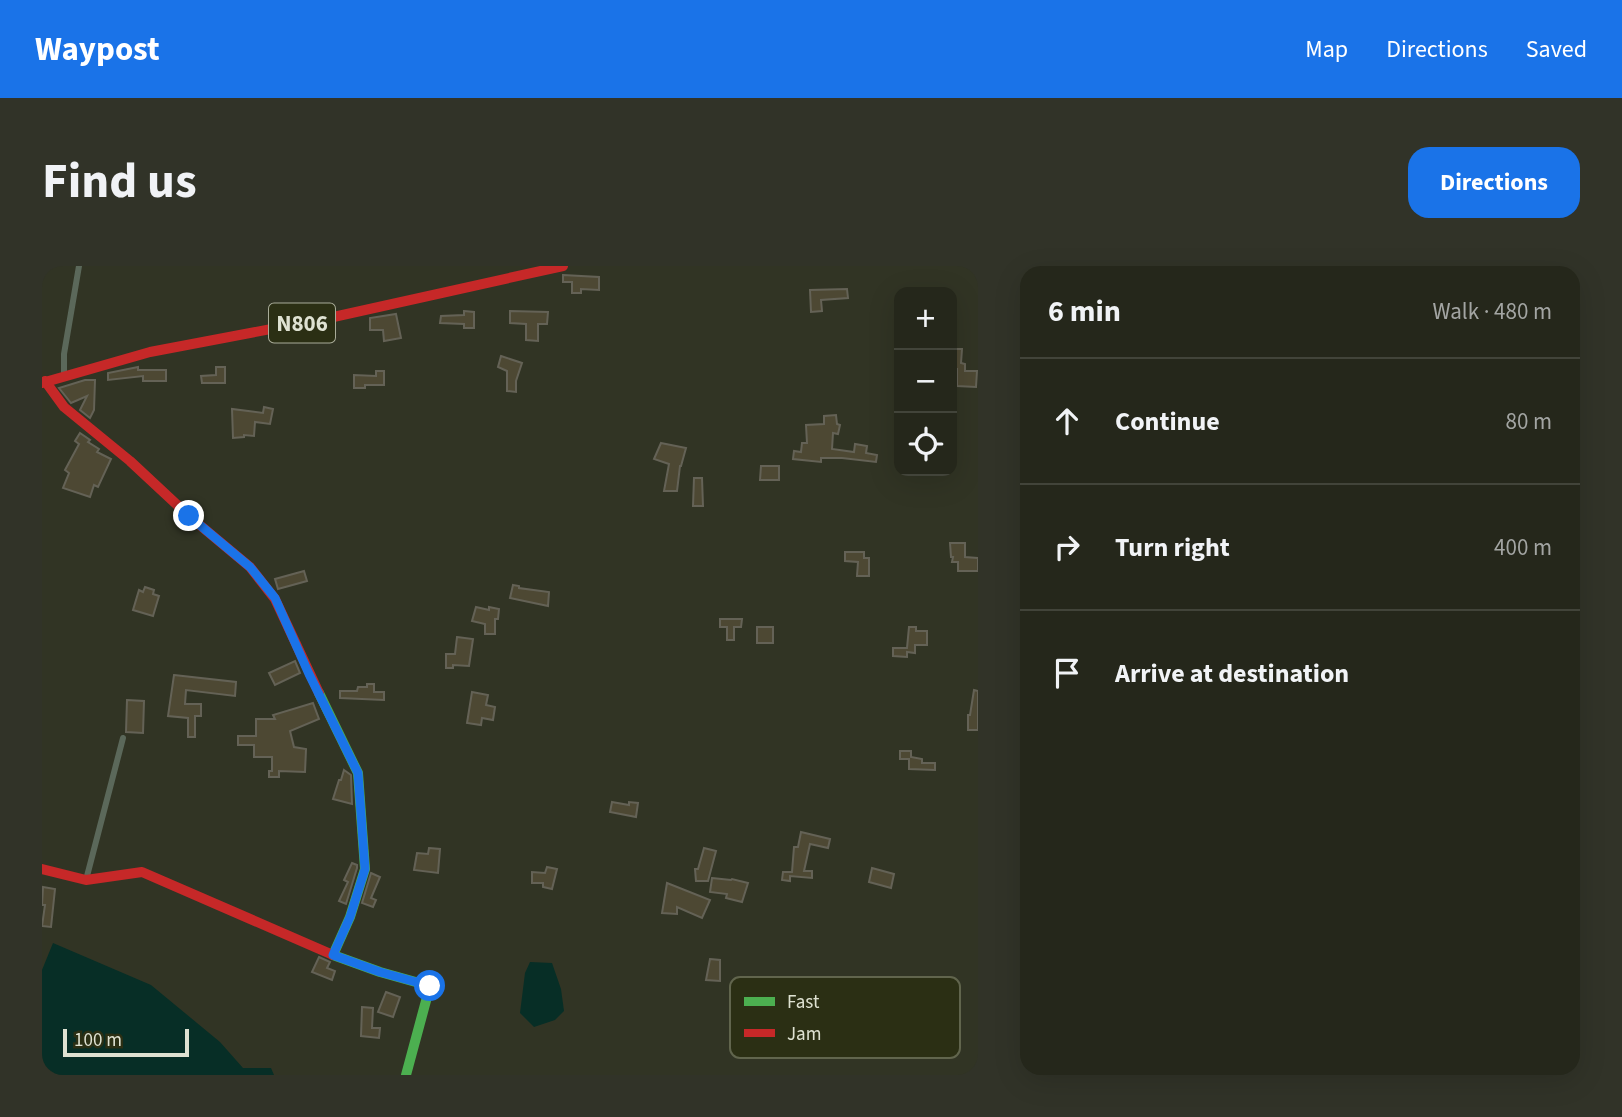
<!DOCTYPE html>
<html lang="en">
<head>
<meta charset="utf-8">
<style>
	body { margin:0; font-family:"Source Sans 3",sans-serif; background:#313328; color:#f1f3f6 }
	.controls { position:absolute; right:21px; top:21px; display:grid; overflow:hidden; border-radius:14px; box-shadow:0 7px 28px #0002 }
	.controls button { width:63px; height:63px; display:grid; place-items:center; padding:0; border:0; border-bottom:2px solid #42443a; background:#25271b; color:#f1f3f6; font:35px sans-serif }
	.scale { position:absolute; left:21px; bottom:18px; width:126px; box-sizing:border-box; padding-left:7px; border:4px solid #dfe2d2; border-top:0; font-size:19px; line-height:24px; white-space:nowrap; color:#dfe2d2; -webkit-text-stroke:5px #2b2f14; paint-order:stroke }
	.stop { position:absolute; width:21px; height:21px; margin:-16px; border:5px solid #1a73e8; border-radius:50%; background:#fff }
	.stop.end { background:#1a73e8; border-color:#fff; box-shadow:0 2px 7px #0008 }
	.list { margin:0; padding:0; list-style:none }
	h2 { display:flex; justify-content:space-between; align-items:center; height:91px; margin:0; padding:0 28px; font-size:30px }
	h2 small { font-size:23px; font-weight:400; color:#a3a5a3 }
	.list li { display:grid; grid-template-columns:46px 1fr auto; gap:21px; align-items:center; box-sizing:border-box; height:126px; padding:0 28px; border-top:2px solid #42443a }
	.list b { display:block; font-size:26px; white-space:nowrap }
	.list em { font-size:23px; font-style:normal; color:#a3a5a3 }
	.icon { flex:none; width:38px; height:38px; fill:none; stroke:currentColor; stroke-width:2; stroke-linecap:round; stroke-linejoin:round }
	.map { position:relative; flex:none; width:936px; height:809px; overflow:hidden; border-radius:21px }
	header { display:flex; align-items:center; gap:42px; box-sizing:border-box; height:98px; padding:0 35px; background:#1a73e8; color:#fff }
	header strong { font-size:33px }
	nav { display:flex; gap:38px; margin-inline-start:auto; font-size:24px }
	.intro { display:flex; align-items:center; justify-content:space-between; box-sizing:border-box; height:168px; padding:0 42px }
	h1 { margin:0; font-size:49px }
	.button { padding:18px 32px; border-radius:21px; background:#1a73e8; color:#fff; font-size:24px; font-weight:700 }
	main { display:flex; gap:42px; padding:0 42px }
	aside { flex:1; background:#25271b; border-radius:21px; box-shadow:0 7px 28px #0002 }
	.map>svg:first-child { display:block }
</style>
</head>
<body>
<header>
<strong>Waypost</strong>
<nav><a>Map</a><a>Directions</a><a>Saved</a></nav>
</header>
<div class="intro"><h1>Find us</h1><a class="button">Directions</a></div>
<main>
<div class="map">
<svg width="936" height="809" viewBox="0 0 936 809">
	<rect width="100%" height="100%" fill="#313424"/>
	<!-- water -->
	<g fill="#072e26">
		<path d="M 11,677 L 109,719 L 178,776 L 201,802 L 229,802 L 232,809 L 0,809 L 0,704 Z"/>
		<path d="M 488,696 L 510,697 L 519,723 L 522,745 L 513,754 L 492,761 L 478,747 L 483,707 Z"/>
	</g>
	<!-- building -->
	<g fill="#4d4833" stroke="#646256" stroke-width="2">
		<path d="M 521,9 L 557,11 L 557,24 L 539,23 L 539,27 L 530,27 L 530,16 L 521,16 Z"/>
		<path d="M 805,23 L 806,32 L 779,34 L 780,45 L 769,46 L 768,24 Z"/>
		<path d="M 422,45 L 432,46 L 432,62 L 422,62 L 422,58 L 398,57 L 399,50 L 422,49 Z"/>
		<path d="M 468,45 L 506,46 L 505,58 L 496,58 L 496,75 L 484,74 L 484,58 L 468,57 Z"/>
		<path d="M 354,48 L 359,72 L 342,75 L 341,64 L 328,64 L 328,52 Z"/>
		<path d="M 910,83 L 920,83 L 919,97 L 923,98 L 923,105 L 935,105 L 934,121 L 915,120 L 915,103 L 913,103 L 913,95 L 910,95 Z"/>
		<path d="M 459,90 L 480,97 L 474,115 L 474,126 L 465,125 L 465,105 L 456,101 Z"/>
		<path d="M 96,101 L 96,104 L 124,104 L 124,115 L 101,115 L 101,110 L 66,114 L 66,107 Z"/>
		<path d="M 174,101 L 183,101 L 183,117 L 160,117 L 159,110 L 174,109 Z"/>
		<path d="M 334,105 L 342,105 L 342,119 L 323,119 L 323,122 L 312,122 L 312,109 L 334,110 Z"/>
		<path d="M 43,114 L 53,114 L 52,144 L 48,152 L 38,144 L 45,130 L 29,137 L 17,122 Z"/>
		<path d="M 222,141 L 231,143 L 228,158 L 213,156 L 212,170 L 202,169 L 202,171 L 191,172 L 190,143 L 221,147 Z"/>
		<path d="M 794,149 L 795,158 L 798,159 L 796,168 L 791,167 L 790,183 L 812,186 L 813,178 L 825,180 L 824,187 L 835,189 L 834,196 L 800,192 L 779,192 L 779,196 L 751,193 L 752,185 L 759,186 L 760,177 L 765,177 L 764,159 L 782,158 L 782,150 Z"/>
		<path d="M 38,167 L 48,174 L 46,176 L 57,183 L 55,186 L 69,193 L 56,221 L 52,219 L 48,231 L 21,222 L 27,207 L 23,204 L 37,178 L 33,175 Z"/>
		<path d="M 619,177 L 644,182 L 639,200 L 638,200 L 635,225 L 622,225 L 627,198 L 612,193 Z"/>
		<path d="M 719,200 L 737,200 L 737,214 L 718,214 Z"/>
		<path d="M 652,212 L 660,212 L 661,240 L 651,240 Z"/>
		<path d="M 908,277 L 923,277 L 923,291 L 936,292 L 936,305 L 916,305 L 916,296 L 910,296 L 911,291 L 909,291 Z"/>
		<path d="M 803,286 L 822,286 L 822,292 L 827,292 L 827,310 L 815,310 L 816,296 L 803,295 Z"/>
		<path d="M 262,305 L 265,315 L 236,323 L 233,313 Z"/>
		<path d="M 471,319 L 477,320 L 477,322 L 507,326 L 506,340 L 468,332 Z"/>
		<path d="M 103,321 L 112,324 L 111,328 L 117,330 L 111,350 L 91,344 L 97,324 L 101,326 Z"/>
		<path d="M 434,341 L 447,344 L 447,341 L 457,343 L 456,353 L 453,353 L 453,368 L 443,368 L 443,358 L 430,355 Z"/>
		<path d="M 678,353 L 700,353 L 699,361 L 692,361 L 692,374 L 685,374 L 685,361 L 678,361 Z"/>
		<rect x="715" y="361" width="16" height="16"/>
		<path d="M 867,361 L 874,361 L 874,365 L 885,365 L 885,379 L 873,379 L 873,387 L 865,386 L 865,391 L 851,390 L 851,382 L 865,382 Z"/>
		<path d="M 415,371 L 431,373 L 427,400 L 411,399 L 411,402 L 404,402 L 404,388 L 413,388 Z"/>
		<path d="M 253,395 L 258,407 L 233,419 L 227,407 Z"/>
		<path d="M 132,409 L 194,416 L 193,430 L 144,424 L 143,438 L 159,438 L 159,450 L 153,450 L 153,471 L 146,471 L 146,452 L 126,450 Z"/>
		<path d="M 325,418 L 332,418 L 332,426 L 342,426 L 342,434 L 298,432 L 298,425 L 315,425 L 316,421 L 325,421 Z"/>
		<path d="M 932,424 L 936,425 L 936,464 L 926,464 L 926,449 L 928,449 Z"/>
		<path d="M 430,426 L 446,429 L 444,439 L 453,441 L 451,454 L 440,452 L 439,459 L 425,457 Z"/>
		<path d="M 85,434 L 102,435 L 101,467 L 84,466 Z"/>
		<path d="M 271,437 L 277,453 L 248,465 L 252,481 L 264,483 L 263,506 L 237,505 L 237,511 L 227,511 L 227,505 L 230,505 L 230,491 L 212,491 L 212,479 L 196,479 L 196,470 L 214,470 L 214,453 L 233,453 L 231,449 Z"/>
		<path d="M 858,485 L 869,485 L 869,491 L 880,493 L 880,497 L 893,497 L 893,504 L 867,503 L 867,493 L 858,493 Z"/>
		<path d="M 302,504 L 309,509 L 310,538 L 291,533 L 297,514 L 299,514 Z"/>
		<path d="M 570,536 L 587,539 L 587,536 L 596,537 L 594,551 L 568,546 Z"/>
		<path d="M 759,566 L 788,573 L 786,582 L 768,578 L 762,605 L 770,605 L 770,612 L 748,610 L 748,615 L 740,614 L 741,606 L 750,606 L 752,581 L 756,581 Z"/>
		<path d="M 387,582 L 398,583 L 396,607 L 372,604 L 375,587 L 386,588 Z"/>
		<path d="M 662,582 L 674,585 L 666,615 L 654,615 L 653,603 L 656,603 Z"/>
		<path d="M 310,597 L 315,599 L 315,602 L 304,638 L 297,635 L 306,616 L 302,614 Z"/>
		<path d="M 505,601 L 515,603 L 510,623 L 501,621 L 501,617 L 490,617 L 490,606 L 503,607 Z"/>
		<path d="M 830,602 L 852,608 L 849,622 L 827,616 Z"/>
		<path d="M 329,607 L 338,611 L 329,632 L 334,634 L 331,641 L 320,637 Z"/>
		<path d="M 670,612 L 689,614 L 690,613 L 706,617 L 700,636 L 684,632 L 685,628 L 668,626 Z"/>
		<path d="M 625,617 L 668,634 L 660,652 L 635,641 L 635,648 L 620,647 Z"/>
		<path d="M 1,621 L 13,623 L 9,661 L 0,660 L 3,639 L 0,639 Z"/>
		<path d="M 277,691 L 288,696 L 285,702 L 293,705 L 290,714 L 270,706 Z"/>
		<path d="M 668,693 L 678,694 L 678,715 L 664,714 Z"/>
		<path d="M 344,726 L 358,731 L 351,751 L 336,746 Z"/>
		<path d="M 320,741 L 331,742 L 330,762 L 338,762 L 337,772 L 319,770 Z"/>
	</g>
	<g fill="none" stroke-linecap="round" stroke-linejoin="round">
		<!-- street -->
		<g stroke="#5b685a" stroke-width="6">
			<path d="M 22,109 L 22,88 L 37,0"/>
			<path d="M 44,614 L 81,472"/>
		</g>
		<!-- fast -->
		<path stroke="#4caf50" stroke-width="10" d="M 277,427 L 316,507 L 323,603 L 308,651 L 291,689 L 338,706 L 388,720 L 364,809"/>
		<!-- jam -->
		<g stroke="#c62828" stroke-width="10">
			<path d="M 3,115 L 22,141 L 88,195 L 147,250 L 208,301 L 233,333 L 277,427"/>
			<path d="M 0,117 L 108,86 L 287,52 L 521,0"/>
			<path d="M 0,603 L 44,614 L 100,606 L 291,689"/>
		</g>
	</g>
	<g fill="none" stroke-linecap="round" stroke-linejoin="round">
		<!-- route -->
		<path stroke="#1a73e8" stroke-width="9" d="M 147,250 L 208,301 L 233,332 L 267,408 L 316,507 L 323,603 L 308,651 L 291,689 L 338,706 L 388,720"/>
	</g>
	<g text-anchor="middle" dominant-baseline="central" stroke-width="7" stroke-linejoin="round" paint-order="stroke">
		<!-- shield labels -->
		<rect fill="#2b2f14" stroke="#a9ac99" stroke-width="2" x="227" y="37.5" width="66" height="39" rx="5"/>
		<g font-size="23" font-weight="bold" fill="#dfe2d2">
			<text x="260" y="57">N806</text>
		</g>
	</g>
	<!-- legend -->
	<rect x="688" y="711" width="230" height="81" rx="10" fill="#2b2f14" stroke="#61654d" stroke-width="2"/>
	<rect x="702" y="731" width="31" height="9" fill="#4caf50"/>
	<rect x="702" y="763" width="31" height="8" fill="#c62828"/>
	<g font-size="19" fill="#dfe2d2">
		<text x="745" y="742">Fast</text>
		<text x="745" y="774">Jam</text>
	</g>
</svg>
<div class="controls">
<button>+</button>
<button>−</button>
<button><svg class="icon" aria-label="locate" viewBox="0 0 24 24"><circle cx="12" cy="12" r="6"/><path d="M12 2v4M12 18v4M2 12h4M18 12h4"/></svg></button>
</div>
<div class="scale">100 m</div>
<div class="stop" style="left:388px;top:720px"></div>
<div class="stop end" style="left:147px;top:250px"></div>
</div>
<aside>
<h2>6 min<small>Walk · 480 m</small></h2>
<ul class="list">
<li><svg class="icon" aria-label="ahead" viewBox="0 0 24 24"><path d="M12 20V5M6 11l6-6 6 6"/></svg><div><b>Continue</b></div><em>80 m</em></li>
<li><svg class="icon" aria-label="right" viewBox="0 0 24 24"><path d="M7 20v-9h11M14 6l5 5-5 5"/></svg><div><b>Turn right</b></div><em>400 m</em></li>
<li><svg class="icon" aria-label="arrive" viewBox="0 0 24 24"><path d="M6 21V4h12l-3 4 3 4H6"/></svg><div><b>Arrive at destination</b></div></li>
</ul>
</aside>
</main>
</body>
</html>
